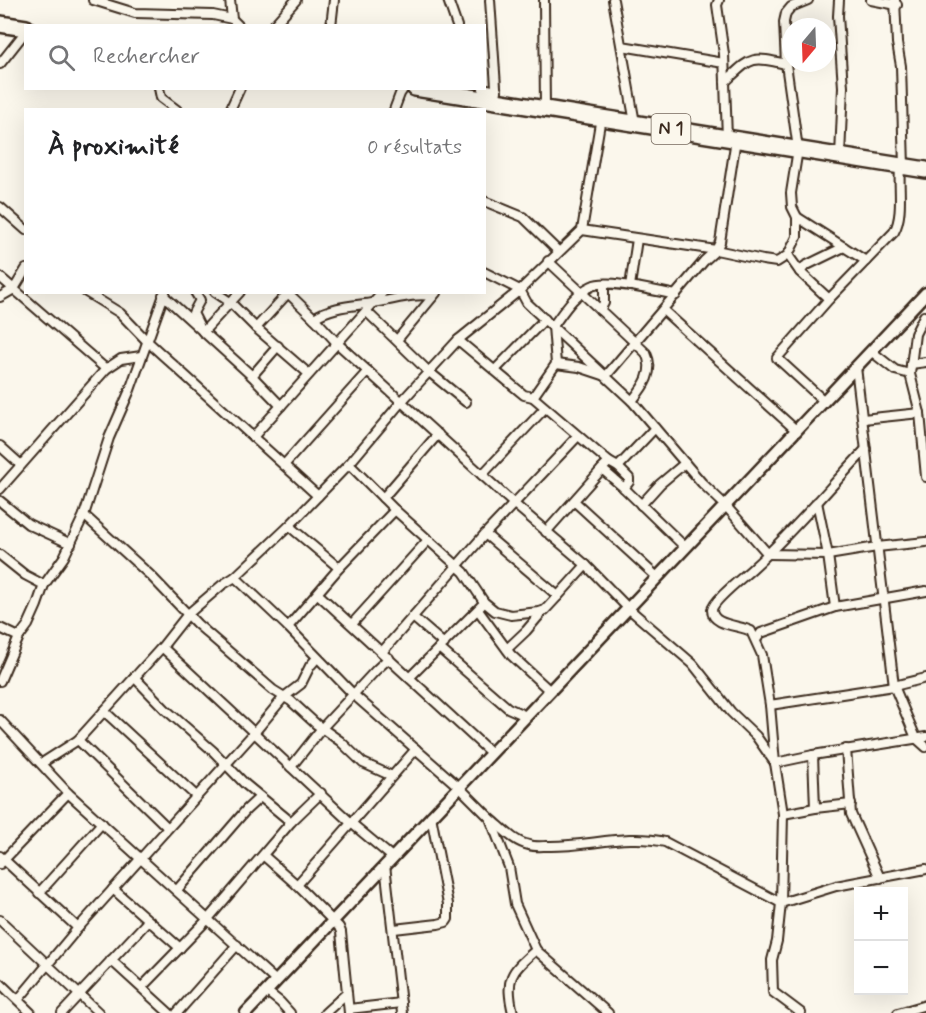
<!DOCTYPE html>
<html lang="fr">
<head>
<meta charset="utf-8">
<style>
	body { margin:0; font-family:Mynerve,sans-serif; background:#f2f2f2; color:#202124 }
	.controls { position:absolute; right:18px; bottom:18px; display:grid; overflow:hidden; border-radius:0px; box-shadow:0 6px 24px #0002 }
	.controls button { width:54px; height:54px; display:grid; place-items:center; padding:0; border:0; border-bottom:2px solid #e0e0e0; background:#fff; color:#202124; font:30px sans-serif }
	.compass { position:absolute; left:782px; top:18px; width:54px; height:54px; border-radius:50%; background:#fff; box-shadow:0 6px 24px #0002; rotate:199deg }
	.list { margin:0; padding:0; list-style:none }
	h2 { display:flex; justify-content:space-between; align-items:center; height:78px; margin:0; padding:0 24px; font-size:26px }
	h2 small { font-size:20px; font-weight:400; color:#757577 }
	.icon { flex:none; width:33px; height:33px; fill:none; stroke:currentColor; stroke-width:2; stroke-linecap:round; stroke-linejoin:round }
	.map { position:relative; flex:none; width:926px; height:1013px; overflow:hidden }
	.search { position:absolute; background:#fff; box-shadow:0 6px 24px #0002; left:24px; top:24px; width:462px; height:66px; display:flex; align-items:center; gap:15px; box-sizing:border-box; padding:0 21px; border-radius:0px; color:#757577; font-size:22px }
	.panel { position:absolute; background:#fff; box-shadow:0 6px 24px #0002; left:24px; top:108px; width:462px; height:186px; border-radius:0px }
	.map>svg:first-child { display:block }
</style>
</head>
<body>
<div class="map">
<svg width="926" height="1013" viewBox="0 0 926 1013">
	<rect width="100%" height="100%" fill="#fbf7ec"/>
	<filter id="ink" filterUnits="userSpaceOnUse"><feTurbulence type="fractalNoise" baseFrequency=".0167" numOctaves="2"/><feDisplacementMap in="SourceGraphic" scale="12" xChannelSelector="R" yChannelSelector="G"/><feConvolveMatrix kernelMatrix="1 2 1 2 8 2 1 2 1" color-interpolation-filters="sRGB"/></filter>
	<g filter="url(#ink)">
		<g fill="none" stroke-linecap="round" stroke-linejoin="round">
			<defs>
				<g id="street">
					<path d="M 93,0 L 135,13 L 213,15 L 232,19 L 239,26"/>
					<path d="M 230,0 L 232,19"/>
					<path d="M 448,0 L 457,26"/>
					<path d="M 490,0 L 497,101"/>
					<path d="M 544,0 L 545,108"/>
					<path d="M 613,0 L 635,123"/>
					<path d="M 719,0 L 717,5 L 724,54 L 727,138"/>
					<path d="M 839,0 L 838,16 L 843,87 L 840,156"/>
					<path d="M 871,0 L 897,5"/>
					<path d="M 895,0 L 897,43 L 901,66 L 904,167"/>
					<path d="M 273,26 L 296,0"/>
					<path d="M 331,26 L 334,0"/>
					<path d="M 622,46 L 724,63"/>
					<path d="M 0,64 L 26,31"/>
					<path d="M 725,82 C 752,57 750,56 786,64"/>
					<path d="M 159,88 L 161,98 L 177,110"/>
					<path d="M 483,88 L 497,91"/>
					<path d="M 230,110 L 240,88"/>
					<path d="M 394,110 L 400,94 L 404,88"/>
					<path d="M 484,201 L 523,217 L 558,251"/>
					<path d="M 0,207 L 26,230"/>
					<path d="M 797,217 L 866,261"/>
					<path d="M 582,230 L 716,250 L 763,260 L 777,262 L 788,255 L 800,272 L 829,299"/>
					<path d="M 788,255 L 797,237 L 797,217 L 792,207 L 791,193 L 798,149 L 786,64 L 784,22 L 786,13 L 791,7 L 808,0"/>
					<path d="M 548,261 L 646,353 C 655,372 644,386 632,401"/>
					<path d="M 484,272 L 520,290 L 527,303 L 632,401 L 702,483 L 725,505 L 768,554 L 828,555 L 877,547 L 926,542"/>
					<path d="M 800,272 L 805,266 L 844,247"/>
					<path d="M 0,277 L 106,369"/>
					<path d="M 630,286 L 637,239"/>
					<path d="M 86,292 L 120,313 L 147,341 L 318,496"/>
					<path d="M 195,292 L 200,300 L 193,313 L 199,325"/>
					<path d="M 215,292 L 230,302 L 256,328 L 309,374"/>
					<path d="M 287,292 L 316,320 L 338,344 L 513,503 L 586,565 L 628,608 L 693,664 L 731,712 L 756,736 L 775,763"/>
					<path d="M 163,295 L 252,376 L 281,406"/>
					<path d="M 0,297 L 14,289 L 26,269"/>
					<path d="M 600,310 L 604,303 L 604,284"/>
					<path d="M 663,310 L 797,431"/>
					<path d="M 367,312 L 428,371 L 466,402"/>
					<path d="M 924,316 L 915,334 L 910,374 L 920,413 L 926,477"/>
					<path d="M 314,318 C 332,306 353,306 373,303 C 396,300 409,293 433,296"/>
					<path d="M 256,328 L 288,293"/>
					<path d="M 203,332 L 240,292"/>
					<path d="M 397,340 L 436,293"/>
					<path d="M 458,340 L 524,395 L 533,397 L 609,462"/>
					<path d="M 871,351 L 895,370 L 910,374"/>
					<path d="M 556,364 L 579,367 L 606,376 L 704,261 L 716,250 L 720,242 L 736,139"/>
					<path d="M 911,364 L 926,362"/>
					<path d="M 856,367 L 894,686 L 916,738 L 926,747"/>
					<path d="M 495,370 L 545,319"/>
					<path d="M 252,376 L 278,346"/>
					<path d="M 533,397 L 556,364 L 553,326 C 564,311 574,294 592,286 C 607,278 659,292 676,295"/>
					<path d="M 824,401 L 777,358 L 829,299 L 894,232 C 904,214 898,187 900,167"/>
					<path d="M 863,419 L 920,413"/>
					<path d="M 578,436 L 485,534 L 558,596 L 586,565"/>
					<path d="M 253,437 L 383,292"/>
					<path d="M 0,446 L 21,465"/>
					<path d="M 609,462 L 618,467 L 629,478 L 629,482 L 624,488 L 602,469 Z"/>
					<path d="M 349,464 L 395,510 L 464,572 L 484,602 L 495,611 L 511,615 L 539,612 L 545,610 L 558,596"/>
					<path d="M 284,465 L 368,371"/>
					<path d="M 618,467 L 655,428"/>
					<path d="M 482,475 L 545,408"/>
					<path d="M 624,488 L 685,547"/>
					<path d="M 0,489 L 106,369 L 121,359 L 141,356"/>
					<path d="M 383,498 L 438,434"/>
					<path d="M 0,501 L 28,524 L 71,544"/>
					<path d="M 574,501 L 657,577"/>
					<path d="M 817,502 L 828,555 L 835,607"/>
					<path d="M 641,505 L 660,484 L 685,463"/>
					<path d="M 84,515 L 151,576 L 197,624 L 273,690 L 291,701 L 316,724 L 340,741 L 363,763 L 392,776"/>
					<path d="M 289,526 L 339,568"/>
					<path d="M 546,532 L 602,469"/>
					<path d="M 0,555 L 25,575 L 44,585"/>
					<path d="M 235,577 L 288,627 L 354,695 L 459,787 L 490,818 L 509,867 L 515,904 L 536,950 C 510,972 505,979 513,1013"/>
					<path d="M 318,594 L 491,753"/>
					<path d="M 478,610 L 511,655 L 550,691"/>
					<path d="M 414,618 L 444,644"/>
					<path d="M 352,624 L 428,540"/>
					<path d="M 288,627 L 339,568 L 395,510"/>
					<path d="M 0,628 L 19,637"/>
					<path d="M 756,640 L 761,633 L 835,607 L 926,591"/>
					<path d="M 162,647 L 350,822 L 392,857"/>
					<path d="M 439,648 L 508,708 L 526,716"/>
					<path d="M 507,649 L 526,631 L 543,611"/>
					<path d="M 382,652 L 485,534"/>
					<path d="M 134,677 L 165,709 L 213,751 L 245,784 L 291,822"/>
					<path d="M 410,677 L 481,606"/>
					<path d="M 0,681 L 19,637 L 28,625 L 37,605 L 44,585 L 64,557 L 84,515 L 109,438 L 130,390 L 165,292"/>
					<path d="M 770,705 L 894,686 L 926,678"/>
					<path d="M 104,711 L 196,796"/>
					<path d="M 0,720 L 68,793 L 276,981"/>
					<path d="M 78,740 L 168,828"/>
					<path d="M 846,749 L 851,814 L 880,878"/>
					<path d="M 813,755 L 815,808 L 851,804"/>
					<path d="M 42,763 L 78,740 L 162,647 L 188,614 L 222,585 L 235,577 L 289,526 L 349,464 L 402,401 L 458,340 L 520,290 L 582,230 L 601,117"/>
					<path d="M 775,763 L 813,755 L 926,737"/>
					<path d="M 291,767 L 322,728 L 376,670 L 389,658"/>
					<path d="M 783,814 L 815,808"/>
					<path d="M 491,819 C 502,828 514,842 529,845 C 535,847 542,846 548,846 C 587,847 626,833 665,842 L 781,903 L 836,886 L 926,869"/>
					<path d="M 0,856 L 78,928"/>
					<path d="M 264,856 L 297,885 L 339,927 L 341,932 L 349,1013"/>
					<path d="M 0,864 L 68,793"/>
					<path d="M 385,865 L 402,1013"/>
					<path d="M 297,885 L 416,749"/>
					<path d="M 113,889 L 180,948"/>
					<path d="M 177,890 L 246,810 L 260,797"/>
					<path d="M 39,893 L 102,823"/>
					<path d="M 0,920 L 99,1013"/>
					<path d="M 394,929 L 438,924 L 446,922 L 448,919 L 448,904 L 431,816"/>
					<path d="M 536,950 L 608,1013"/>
					<path d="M 111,960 L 169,1013"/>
					<path d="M 0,983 L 31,1013"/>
					<path d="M 142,987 L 208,919 L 291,822 L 321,793"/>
					<path d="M 266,991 L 280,1002 L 290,1013"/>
					<path d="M 18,1000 L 78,928 L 254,733 L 284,697 L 301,684 L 310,666 L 317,658"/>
					<path d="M 349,1009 L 401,1003"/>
					<path d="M 62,1013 L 148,921"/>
					<path d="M 177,1013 L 237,945"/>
					<path d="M 325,1013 L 347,993"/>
					<path d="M 801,1013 L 773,992 L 772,960 L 777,941 L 781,903 L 783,814 L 775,763 L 770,705 L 762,655 L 751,631 C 741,625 712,626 712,610 C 713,600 746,575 754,567 C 794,531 829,488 866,449"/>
					<path d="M 898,1013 L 926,1005"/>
				</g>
				<path id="secondary" d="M 246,1013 L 926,293"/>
				<g id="highway">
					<path d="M 0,24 L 26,28"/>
					<path d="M 415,88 L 926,170"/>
				</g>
			</defs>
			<!-- street casing -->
			<use href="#street" stroke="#3b2a1e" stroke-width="12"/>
			<!-- secondary casing -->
			<use href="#secondary" stroke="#3b2a1e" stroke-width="15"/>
			<!-- highway casing -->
			<use href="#highway" stroke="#3b2a1e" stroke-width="20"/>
			<!-- street -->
			<use href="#street" stroke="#fbf7ec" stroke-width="8"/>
			<!-- secondary -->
			<use href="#secondary" stroke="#fbf7ec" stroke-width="10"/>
			<!-- highway -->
			<use href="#highway" stroke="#fbf7ec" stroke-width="15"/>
		</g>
	</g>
	<g text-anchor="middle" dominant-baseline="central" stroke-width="6" stroke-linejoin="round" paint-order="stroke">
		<!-- shield labels -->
		<rect fill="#fbf7ec" stroke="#75685c" stroke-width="1.5" x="651.5" y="114" width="39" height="30" rx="4.5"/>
		<g font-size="18" font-weight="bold" fill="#3b2a1e">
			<text x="671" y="129">N 1</text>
		</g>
	</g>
</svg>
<div class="controls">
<button>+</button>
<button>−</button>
</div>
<svg class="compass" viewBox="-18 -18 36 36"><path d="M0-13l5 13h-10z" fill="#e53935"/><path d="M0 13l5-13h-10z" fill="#757577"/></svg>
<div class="search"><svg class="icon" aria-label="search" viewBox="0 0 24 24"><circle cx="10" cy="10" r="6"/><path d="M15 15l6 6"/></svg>Rechercher</div>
<section class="panel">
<h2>À proximité<small>0 résultats</small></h2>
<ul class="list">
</ul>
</section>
</div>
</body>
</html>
